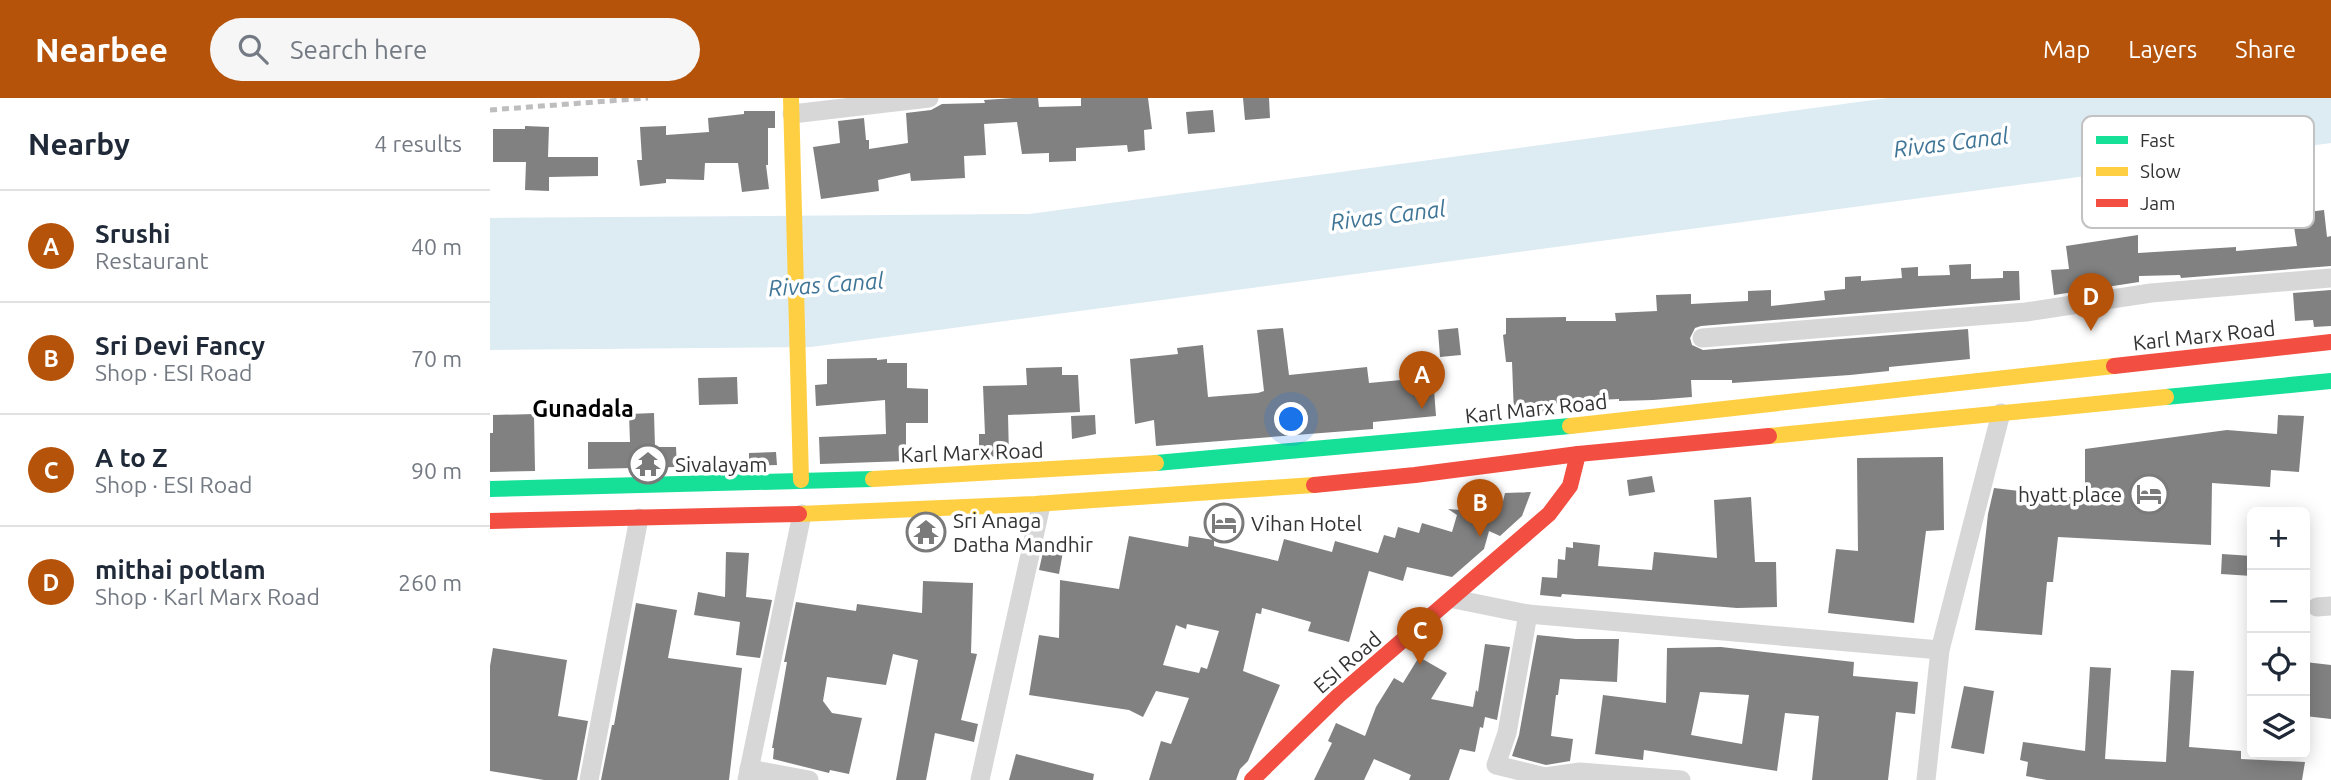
<!DOCTYPE html>
<html lang="en">
<head>
<meta charset="utf-8">
<style>
	body { margin:0; font-family:Ubuntu,sans-serif; background:#f6f6f7; color:#1f2937 }
	.controls { position:absolute; right:21px; bottom:21px; display:grid; overflow:hidden; border-radius:10px; box-shadow:0 4px 18px #0003 }
	.controls button { width:63px; height:63px; display:grid; place-items:center; padding:0; border:0; border-bottom:2px solid #e0e1e3; background:#fff; color:#1f2937; font:35px sans-serif }
	.you { position:absolute; left:802px; top:322px; width:24px; height:24px; margin:-18px; border:5px solid #fff; border-radius:50%; background:#1a73e8; box-shadow:0 0 0 10px #1a73e833 }
	.badge { display:grid; place-items:center; width:46px; height:46px; border-radius:50%; background:#b45309; color:#fff; font-size:23px; font-weight:700 }
	.pin { position:absolute; translate:-50% -58px; filter:drop-shadow(0 2px 4px #0008) }
	.pin::after { content:''; position:absolute; top:37px; width:24px; height:21px; background:inherit; clip-path:polygon(0 0,100% 0,50% 100%) }
	.list { margin:0; padding:0; list-style:none }
	h2 { display:flex; justify-content:space-between; align-items:center; height:91px; margin:0; padding:0 28px; font-size:30px }
	h2 small { font-size:23px; font-weight:400; color:#747a83 }
	.list li { display:grid; grid-template-columns:46px 1fr auto; gap:21px; align-items:center; box-sizing:border-box; height:112px; padding:0 28px; border-top:2px solid #e0e1e3 }
	.list b { display:block; font-size:26px; white-space:nowrap }
	.list p { margin:0; font-size:23px; white-space:nowrap; color:#747a83 }
	.list em { font-size:23px; font-style:normal; color:#747a83 }
	.icon { flex:none; width:38px; height:38px; fill:none; stroke:currentColor; stroke-width:2; stroke-linecap:round; stroke-linejoin:round }
	.map { position:relative; flex:none; width:1841px; height:682px; overflow:hidden }
	header { display:flex; align-items:center; gap:42px; box-sizing:border-box; height:98px; padding:0 35px; background:#b45309; color:#fff }
	header strong { font-size:33px }
	nav { display:flex; gap:38px; margin-inline-start:auto; font-size:24px }
	.search { width:490px; height:63px; background:#f6f6f7; display:flex; align-items:center; gap:18px; box-sizing:border-box; padding:0 24px; border-radius:38px; color:#747a83; font-size:26px }
	main { display:flex }
	aside { flex:1; background:#fff }
	.map>svg:first-child { display:block }
</style>
</head>
<body>
<header>
<strong>Nearbee</strong>
<div class="search"><svg class="icon" aria-label="search" viewBox="0 0 24 24"><circle cx="10" cy="10" r="6"/><path d="M15 15l6 6"/></svg>Search here</div>
<nav><a>Map</a><a>Layers</a><a>Share</a></nav>
</header>
<main>
<aside>
<h2>Nearby<small>4 results</small></h2>
<ul class="list">
<li><span class="badge">A</span><div><b>Srushi</b><p>Restaurant</p></div><em>40 m</em></li>
<li><span class="badge">B</span><div><b>Sri Devi Fancy</b><p>Shop · ESI Road</p></div><em>70 m</em></li>
<li><span class="badge">C</span><div><b>A to Z</b><p>Shop · ESI Road</p></div><em>90 m</em></li>
<li><span class="badge">D</span><div><b>mithai potlam</b><p>Shop · Karl Marx Road</p></div><em>260 m</em></li>
</ul>
</aside>
<div class="map">
<svg width="1841" height="682" viewBox="0 0 1841 682">
	<rect width="100%" height="100%" fill="#fff"/>
	<!-- water -->
	<path fill="#ddebf3" d="M 1398,0 L 1841,0 L 1841,45 L 321,249 L 0,252 L 0,120 L 539,116 Z"/>
	<!-- building -->
	<g fill="#818181" fill-rule="evenodd">
		<path d="M 524,0 L 548,0 L 549,9 L 591,8 L 591,0 L 658,0 L 662,31 L 654,32 L 655,52 L 638,54 L 637,47 L 586,50 L 586,63 L 559,64 L 559,55 L 532,56 L 527,24 L 494,26 L 496,57 L 474,58 L 475,80 L 421,83 L 420,75 L 388,82 L 389,93 L 331,101 L 323,49 L 350,45 L 348,23 L 374,20 L 376,42 L 379,42 L 379,51 L 418,45 L 416,15 L 441,12 L 452,6 L 495,5 L 494,2 Z"/>
		<path d="M 753,0 L 779,0 L 780,20 L 755,22 Z"/>
		<path d="M 723,12 L 725,34 L 698,36 L 696,14 Z"/>
		<path d="M 254,13 L 285,13 L 285,30 L 278,30 L 278,67 L 276,67 L 279,91 L 252,94 L 248,65 L 215,65 L 214,82 L 176,81 L 176,85 L 150,88 L 147,62 L 152,62 L 150,29 L 176,28 L 176,37 L 219,34 L 218,20 L 254,16 Z"/>
		<path d="M 35,28 L 59,29 L 58,59 L 108,59 L 108,78 L 59,79 L 59,93 L 35,92 L 36,64 L 3,64 L 3,31 L 35,31 Z"/>
		<path d="M 1834,112 L 1837,139 L 1841,138 L 1841,168 L 1691,180 L 1690,177 L 1649,178 L 1649,184 L 1564,197 L 1561,172 L 1579,171 L 1576,148 L 1648,137 L 1648,155 L 1746,149 L 1746,153 L 1807,148 L 1802,116 Z"/>
		<path d="M 1481,166 L 1481,181 L 1513,180 L 1513,173 L 1529,173 L 1530,202 L 1211,228 L 1205,230 L 1200,240 L 1202,247 L 1213,252 L 1478,231 L 1480,261 L 1399,269 L 1399,273 L 1360,277 L 1242,285 L 1242,282 L 1201,282 L 1202,299 L 1163,302 L 1129,303 L 1129,301 L 1086,303 L 1054,307 L 1054,314 L 1024,317 L 1022,264 L 1016,264 L 1013,237 L 1016,236 L 1016,220 L 1076,219 L 1076,223 L 1126,223 L 1125,215 L 1167,213 L 1166,197 L 1201,196 L 1201,206 L 1258,203 L 1258,193 L 1281,192 L 1281,208 L 1335,202 L 1334,193 L 1355,191 L 1355,179 L 1371,178 L 1371,183 L 1412,180 L 1411,170 L 1428,169 L 1428,178 L 1460,177 L 1459,167 Z"/>
		<path d="M 1841,192 L 1841,228 L 1824,229 L 1823,222 L 1805,223 L 1803,195 Z"/>
		<path d="M 793,230 L 799,277 L 877,269 L 879,285 L 943,279 L 946,318 L 883,324 L 883,331 L 666,348 L 664,322 L 645,326 L 640,261 L 688,256 L 687,250 L 713,247 L 718,299 L 768,295 L 774,293 L 767,232 Z"/>
		<path d="M 968,230 L 971,257 L 950,259 L 948,232 Z"/>
		<path d="M 387,260 L 387,262 L 397,261 L 397,265 L 417,265 L 417,290 L 438,291 L 438,325 L 416,325 L 416,363 L 330,366 L 329,339 L 396,336 L 395,302 L 326,308 L 325,287 L 337,286 L 337,261 Z"/>
		<path d="M 572,269 L 572,277 L 588,277 L 590,314 L 518,317 L 519,358 L 489,359 L 489,336 L 495,336 L 493,288 L 537,287 L 536,270 Z"/>
		<path d="M 247,279 L 248,306 L 209,307 L 208,280 Z"/>
		<path d="M 164,315 L 165,349 L 186,349 L 187,369 L 98,371 L 98,344 L 140,344 L 139,316 Z"/>
		<path d="M 44,316 L 45,373 L 0,374 L 0,335 L 3,335 L 3,317 Z"/>
		<path d="M 605,317 L 606,336 L 582,341 L 581,318 Z"/>
		<path d="M 1788,317 L 1814,318 L 1809,374 L 1781,372 L 1780,389 L 1722,385 L 1721,447 L 1568,439 L 1563,484 L 1557,484 L 1552,537 L 1485,532 L 1498,416 L 1504,390 L 1595,401 L 1595,351 L 1737,332 L 1787,336 Z"/>
		<path d="M 286,354 L 287,367 L 259,368 L 259,355 Z"/>
		<path d="M 1453,359 L 1454,432 L 1436,433 L 1424,525 L 1338,515 L 1346,451 L 1368,453 L 1367,360 Z"/>
		<path d="M 1162,378 L 1165,394 L 1139,398 L 1137,382 Z"/>
		<path d="M 1041,394 L 1032,418 L 1010,438 L 999,433 L 994,451 L 962,479 L 917,469 L 913,483 L 879,473 L 859,544 L 818,533 L 821,524 L 772,510 L 771,516 L 766,515 L 753,573 L 790,587 L 758,663 L 750,671 L 746,682 L 659,682 L 671,643 L 681,646 L 699,600 L 666,593 L 653,619 L 639,612 L 539,597 L 549,537 L 569,540 L 570,482 L 629,491 L 639,438 L 698,449 L 699,438 L 724,442 L 724,448 L 788,463 L 794,441 L 842,454 L 845,443 L 888,455 L 894,437 L 905,440 L 908,429 L 929,435 L 932,425 L 962,434 L 967,417 L 958,411 L 1010,415 L 1015,395 ZM 697,526 L 729,533 L 717,571 L 711,569 L 709,575 L 673,567 L 686,527 L 696,531 Z"/>
		<path d="M 1261,399 L 1265,464 L 1286,464 L 1287,509 L 1247,510 L 1072,496 L 1071,499 L 1050,497 L 1052,479 L 1067,480 L 1068,461 L 1075,462 L 1076,449 L 1083,450 L 1083,444 L 1110,447 L 1108,468 L 1162,472 L 1164,454 L 1227,460 L 1224,402 Z"/>
		<path d="M 555,445 L 574,448 L 569,476 L 549,472 Z"/>
		<path d="M 236,454 L 259,455 L 256,499 L 282,502 L 270,560 L 246,557 L 250,524 L 204,517 L 208,494 L 235,499 Z"/>
		<path d="M 1732,456 L 1762,458 L 1762,478 L 1731,476 Z"/>
		<path d="M 433,483 L 483,485 L 481,555 L 487,556 L 471,622 L 488,626 L 484,644 L 445,635 L 436,682 L 406,682 L 428,562 L 403,556 L 396,587 L 337,579 L 333,603 L 342,615 L 372,620 L 359,676 L 340,672 L 339,675 L 283,661 L 284,650 L 282,650 L 297,564 L 294,564 L 306,504 L 366,513 L 367,506 L 432,515 Z"/>
		<path d="M 146,505 L 187,512 L 178,560 L 252,570 L 239,682 L 111,682 L 122,627 L 124,627 Z"/>
		<path d="M 1047,537 L 1086,541 L 1129,541 L 1127,584 L 1070,581 L 1068,597 L 1066,597 L 1061,638 L 1083,641 L 1080,663 L 1056,667 L 1022,658 L 1029,637 Z"/>
		<path d="M 995,546 L 1020,549 L 1007,622 L 995,619 L 993,630 L 990,629 L 985,654 L 970,651 L 959,682 L 919,682 L 921,677 L 884,661 L 874,682 L 824,682 L 842,645 L 838,643 L 846,625 L 875,638 L 886,609 L 904,580 L 913,585 L 929,559 L 957,575 L 941,601 L 983,609 L 986,592 L 988,594 Z"/>
		<path d="M 1231,549 L 1364,564 L 1363,578 L 1428,584 L 1425,616 L 1406,614 L 1398,682 L 1322,682 L 1329,618 L 1295,615 L 1287,673 L 1154,652 L 1153,662 L 1105,656 L 1113,597 L 1176,605 L 1177,550 ZM 1210,594 L 1259,597 L 1252,646 L 1201,637 Z"/>
		<path d="M 3,550 L 77,562 L 68,618 L 98,623 L 87,682 L 54,682 L 0,673 L 0,568 Z"/>
		<path d="M 1815,564 L 1841,567 L 1841,621 L 1815,618 Z"/>
		<path d="M 1600,569 L 1621,570 L 1615,661 L 1676,664 L 1681,572 L 1704,573 L 1699,649 L 1751,653 L 1751,661 L 1815,664 L 1812,682 L 1557,682 L 1536,678 L 1538,664 L 1530,662 L 1533,644 L 1595,653 Z"/>
		<path d="M 1474,588 L 1504,593 L 1494,656 L 1461,650 Z"/>
		<path d="M 526,656 L 604,676 L 603,682 L 519,682 Z"/>
	</g>
	<g fill="none" stroke-linecap="round" stroke-linejoin="round">
		<!-- street -->
		<g stroke="#d7d7d7" stroke-width="19">
			<path d="M 302,16 L 439,0"/>
			<path d="M 1212,240 L 1536,214 L 1661,195 L 1841,180"/>
			<path d="M 964,501 L 1038,516 L 1450,552"/>
			<path d="M 1827,509 L 1841,508"/>
			<path d="M 1038,516 L 1017,635 L 1006,667 L 1055,679 L 1090,674 L 1191,682"/>
			<path d="M 259,671 L 319,682"/>
			<path d="M 99,682 L 149,420"/>
			<path d="M 257,682 L 312,416"/>
			<path d="M 490,682 L 551,407"/>
			<path d="M 1436,682 L 1450,552 L 1511,315"/>
		</g>
		<!-- fast -->
		<g stroke="#16e098" stroke-width="16">
			<path d="M 1676,299 L 1841,283"/>
			<path d="M 666,365 L 1080,328"/>
			<path d="M 0,391 L 383,381"/>
		</g>
		<!-- slow -->
		<g stroke="#ffcf43" stroke-width="16">
			<path d="M 301,0 L 311,382"/>
			<path d="M 1080,328 L 1624,268"/>
			<path d="M 1279,338 L 1676,299"/>
			<path d="M 383,381 L 666,365"/>
			<path d="M 309,416 L 545,406 L 824,387"/>
		</g>
		<!-- jam -->
		<g stroke="#f24e42" stroke-width="16">
			<path d="M 1624,268 L 1841,244"/>
			<path d="M 824,387 L 925,377 L 1088,356 L 1279,338"/>
			<path d="M 0,423 L 309,416"/>
			<path d="M 762,682 L 848,598 L 1059,416 L 1080,388 L 1088,356"/>
		</g>
		<!-- rail -->
		<path stroke="#bebebe" stroke-width="5" stroke-dasharray="7 5" stroke-linecap="butt" d="M 0,12 L 158,0"/>
	</g>
	<!-- icons -->
	<defs>
		<symbol id="temple-ring" viewBox="-11 -11 22 22"><circle r="9.5" fill="#fff" stroke="#7a7a7a" stroke-width="1.5"/><path d="M0-6L5-2H3V0L6.5 2.5H4V6H1.5V3h-3V6H-4V2.5H-6.5L-3 0V-2H-5Z" fill="#7a7a7a"/></symbol>
		<symbol id="hotel-ring" viewBox="-11 -11 22 22"><circle r="9.5" fill="#fff" stroke="#7a7a7a" stroke-width="1.5"/><path d="M-6-4.5h1.5V1H6V5H4.5V3h-9V5H-6ZM-4 0a1.8 1.8 0 1 1 3.6 0ZM.5 0V-2.5h3Q6-2.5 6 0Z" fill="#7a7a7a"/></symbol>
	</defs>
	<g fill-rule="evenodd">
		<use href="#temple-ring" x="136" y="344" width="44" height="44"/>
		<use href="#hotel-ring" x="1637" y="374" width="44" height="44"/>
		<use href="#hotel-ring" x="712" y="403" width="44" height="44"/>
		<use href="#temple-ring" x="414" y="412" width="44" height="44"/>
	</g>
	<g text-anchor="middle" dominant-baseline="central" stroke-width="7" stroke-linejoin="round" paint-order="stroke">
		<!-- street labels -->
		<g font-size="21" fill="#333" stroke="#fff">
			<text transform="translate(1714 237) rotate(-6)">Karl Marx Road</text>
			<text transform="translate(1046 310) rotate(-6)">Karl Marx Road</text>
			<text transform="translate(482 354) rotate(-2)">Karl Marx Road</text>
			<text transform="translate(857 564) rotate(-41)">ESI Road</text>
		</g>
		<!-- poi labels -->
		<g font-size="21" fill="#333" stroke="#fff" text-anchor="start">
			<text x="185" y="366">Sivalayam</text>
			<text x="1632" y="396" text-anchor="end">hyatt place</text>
			<text x="463" y="422">Sri Anaga<tspan x="463" dy="24">Datha Mandhir</tspan></text>
			<text x="761" y="425">Vihan Hotel</text>
		</g>
		<!-- water labels -->
		<g font-size="23" font-style="italic" fill="#3f7597" stroke="#fff">
			<text transform="translate(1461 44) rotate(-7)">Rivas Canal</text>
			<text transform="translate(898 117) rotate(-7)">Rivas Canal</text>
			<text transform="translate(336 186) rotate(-4)">Rivas Canal</text>
		</g>
		<!-- neighbourhood labels -->
		<g font-size="23" font-weight="bold" fill="#000" stroke="#fff">
			<text x="93" y="310">Gunadala</text>
		</g>
	</g>
	<!-- legend -->
	<rect x="1592" y="18" width="232" height="112" rx="10" fill="#fff" stroke="#c2c2c2" stroke-width="2"/>
	<rect x="1606" y="38" width="32" height="8" fill="#16e098"/>
	<rect x="1606" y="69" width="32" height="9" fill="#ffcf43"/>
	<rect x="1606" y="101" width="32" height="8" fill="#f24e42"/>
	<g font-size="19" fill="#333">
		<text x="1650" y="49">Fast</text>
		<text x="1650" y="80">Slow</text>
		<text x="1650" y="112">Jam</text>
	</g>
</svg>
<div class="controls">
<button>+</button>
<button>−</button>
<button><svg class="icon" aria-label="locate" viewBox="0 0 24 24"><circle cx="12" cy="12" r="6"/><path d="M12 2v4M12 18v4M2 12h4M18 12h4"/></svg></button>
<button><svg class="icon" aria-label="layers" viewBox="0 0 24 24"><path d="M12 4l9 5-9 5-9-5zM3 14l9 5 9-5"/></svg></button>
</div>
<div class="you"></div>
<div class="pin badge" style="left:932px;top:311px">A</div>
<div class="pin badge" style="left:990px;top:439px">B</div>
<div class="pin badge" style="left:930px;top:567px">C</div>
<div class="pin badge" style="left:1601px;top:233px">D</div>
</div>
</main>
</body>
</html>
